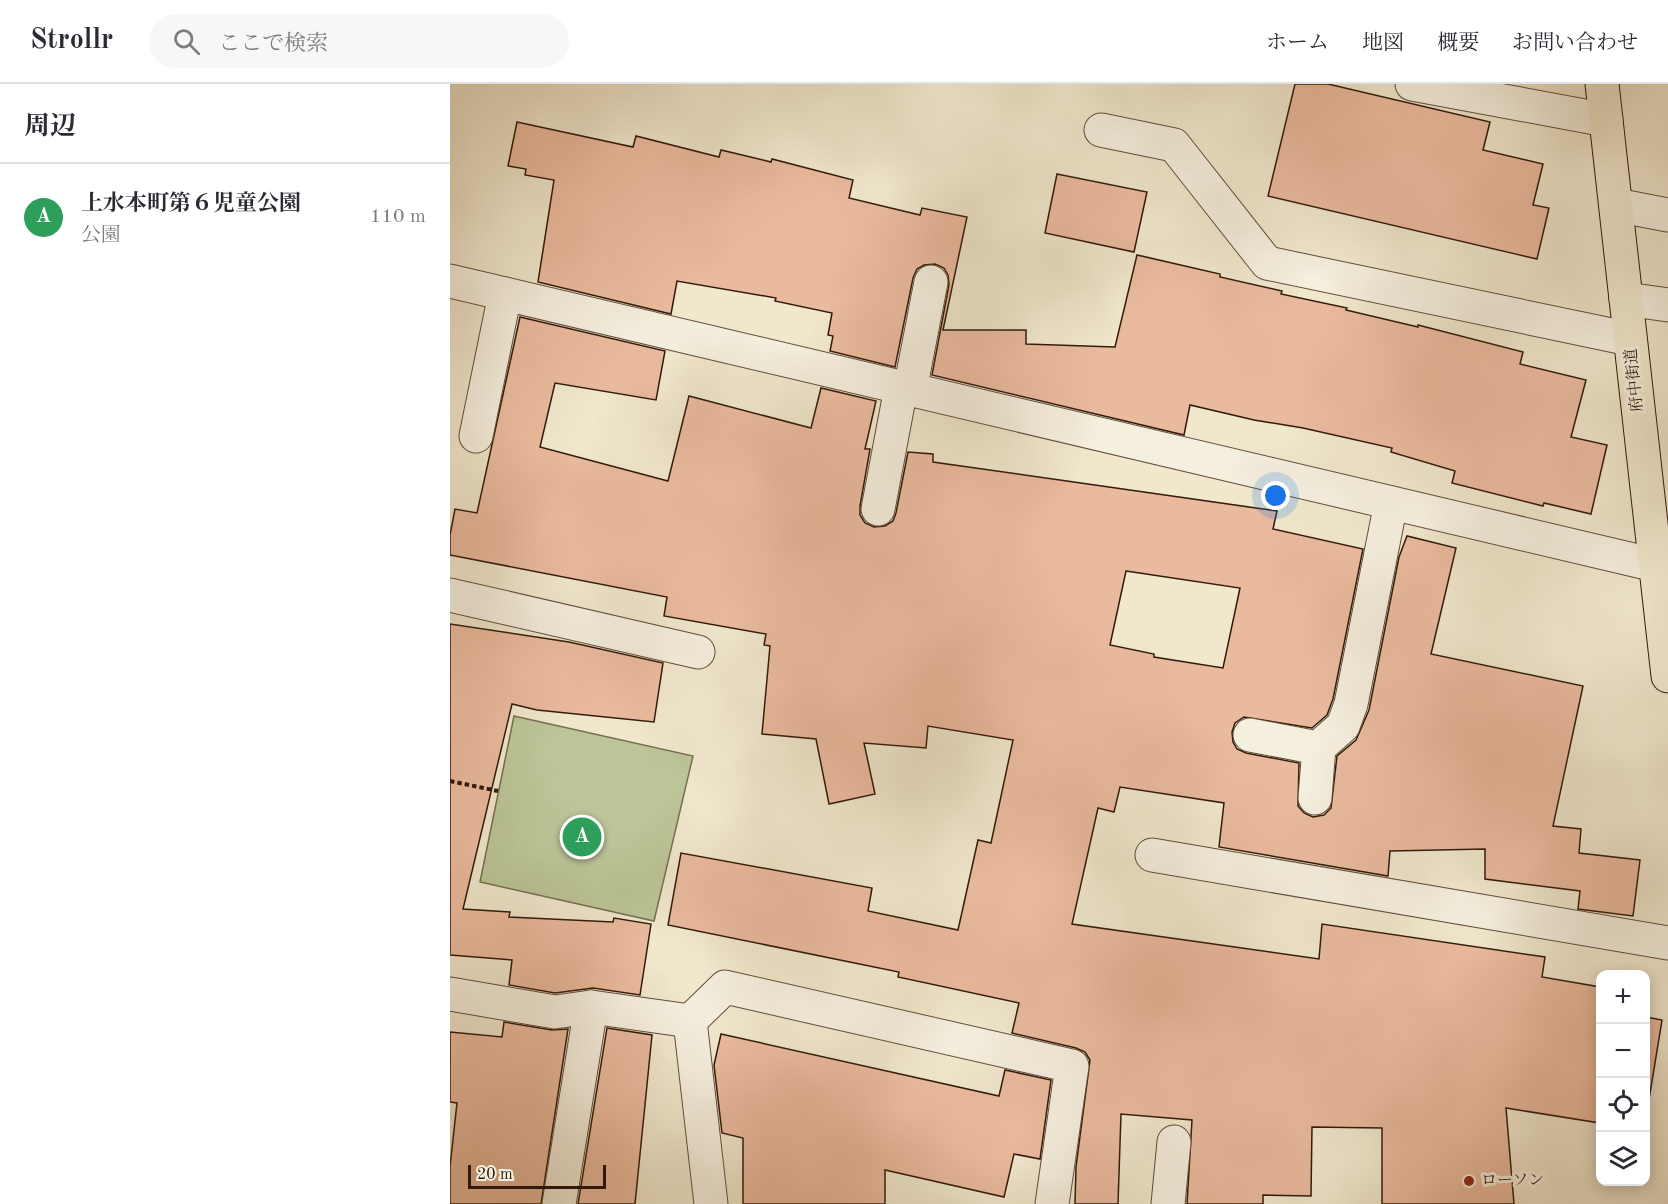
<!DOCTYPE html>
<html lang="ja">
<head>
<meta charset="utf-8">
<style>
	body { margin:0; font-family:"Old Standard TT","Noto Serif JP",serif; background:#f7f7f7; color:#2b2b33 }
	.controls { position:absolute; right:18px; bottom:18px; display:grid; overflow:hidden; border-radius:12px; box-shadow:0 3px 15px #0003 }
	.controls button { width:54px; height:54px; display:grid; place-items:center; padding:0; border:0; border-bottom:2px solid #e1e1e2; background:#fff; color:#2b2b33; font:30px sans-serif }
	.scale { position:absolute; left:18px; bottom:15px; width:138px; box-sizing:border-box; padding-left:6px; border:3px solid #311a0a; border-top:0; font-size:16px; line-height:21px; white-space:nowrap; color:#311a0a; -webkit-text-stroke:4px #f5efde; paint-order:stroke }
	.you { position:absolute; left:826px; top:412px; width:21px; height:21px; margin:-15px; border:4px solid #fff; border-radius:50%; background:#1a73e8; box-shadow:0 0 0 9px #1a73e833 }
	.badge { display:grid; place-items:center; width:39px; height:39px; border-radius:50%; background:#1a73e8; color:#fff; font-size:20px; font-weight:700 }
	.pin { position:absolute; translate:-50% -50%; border:3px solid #fff; box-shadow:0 2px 6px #0006 }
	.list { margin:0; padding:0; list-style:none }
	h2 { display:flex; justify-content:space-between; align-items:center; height:78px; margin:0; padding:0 24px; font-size:26px }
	h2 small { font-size:20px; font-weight:400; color:#7c7c81 }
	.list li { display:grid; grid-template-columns:39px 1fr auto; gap:18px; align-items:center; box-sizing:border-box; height:108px; padding:0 24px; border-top:2px solid #e1e1e2 }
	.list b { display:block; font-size:22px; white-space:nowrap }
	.list p { margin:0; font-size:20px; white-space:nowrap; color:#7c7c81 }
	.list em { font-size:20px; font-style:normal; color:#7c7c81 }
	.icon { flex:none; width:33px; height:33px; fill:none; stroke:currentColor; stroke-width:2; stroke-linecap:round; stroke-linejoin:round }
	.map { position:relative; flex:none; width:1218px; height:1120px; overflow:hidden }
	header { display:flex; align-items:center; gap:36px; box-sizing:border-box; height:84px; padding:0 30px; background:#fff; border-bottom:2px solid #e1e1e2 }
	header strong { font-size:28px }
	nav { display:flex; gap:33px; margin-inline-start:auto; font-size:21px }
	.search { width:420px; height:54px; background:#f7f7f7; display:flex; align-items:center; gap:15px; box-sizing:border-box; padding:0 21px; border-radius:33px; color:#7c7c81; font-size:22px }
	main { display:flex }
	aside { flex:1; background:#fff }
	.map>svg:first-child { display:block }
</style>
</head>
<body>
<header>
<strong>Strollr</strong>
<div class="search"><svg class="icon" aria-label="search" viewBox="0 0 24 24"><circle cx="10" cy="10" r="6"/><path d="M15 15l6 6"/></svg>ここで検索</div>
<nav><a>ホーム</a><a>地図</a><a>概要</a><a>お問い合わせ</a></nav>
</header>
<main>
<aside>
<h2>周辺<small></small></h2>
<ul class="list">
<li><span class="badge" style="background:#2e9e5b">A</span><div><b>上水本町第６児童公園</b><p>公園</p></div><em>110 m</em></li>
</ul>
</aside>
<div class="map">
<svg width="1218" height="1120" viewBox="0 0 1218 1120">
	<rect width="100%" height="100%" fill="#f0e7cd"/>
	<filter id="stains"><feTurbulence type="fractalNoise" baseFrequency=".00333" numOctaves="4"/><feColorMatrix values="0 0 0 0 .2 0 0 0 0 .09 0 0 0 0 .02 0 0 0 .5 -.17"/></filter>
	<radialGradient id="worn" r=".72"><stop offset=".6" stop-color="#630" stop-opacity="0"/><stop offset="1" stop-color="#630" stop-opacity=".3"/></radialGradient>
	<!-- green -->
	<path fill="#bbc597" stroke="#767050" stroke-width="1.5" d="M 64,632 L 243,672 L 204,837 L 30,798 Z"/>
	<!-- building -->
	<g fill="#eaba9e" stroke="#311a0a" stroke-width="1.5" fill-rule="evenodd">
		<path d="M 845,0 L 878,0 L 1040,38 L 1033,66 L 1093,80 L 1083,121 L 1099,124 L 1087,175 L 818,112 Z"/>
		<path d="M 67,38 L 183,63 L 186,52 L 269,73 L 271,66 L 321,78 L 322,75 L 403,96 L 399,114 L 470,131 L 472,124 L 517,133 L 493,246 L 576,246 L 576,260 L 665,263 L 687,171 L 770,190 L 770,193 L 832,207 L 831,210 L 897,224 L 896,226 L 968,243 L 968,241 L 1073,268 L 1070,280 L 1136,296 L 1121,353 L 1157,361 L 1141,430 L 1094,419 L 1093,422 L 1002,399 L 1005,387 L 941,368 L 942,364 L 853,344 L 804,336 L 740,321 L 734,351 L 482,291 L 499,201 L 498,191 L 494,184 L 485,180 L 474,181 L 467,185 L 463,194 L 445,283 L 380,267 L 383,252 L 378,251 L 382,229 L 325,217 L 326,214 L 227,197 L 221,230 L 88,198 L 104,96 L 75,91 L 76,85 L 58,82 Z"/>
		<path d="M 607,90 L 697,108 L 684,168 L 595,149 Z"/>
		<path d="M 70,233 L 215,267 L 206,316 L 105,299 L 90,363 L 218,397 L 239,312 L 361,344 L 371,304 L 426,317 L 415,365 L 420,365 L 410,422 L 410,431 L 415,439 L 424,443 L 435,442 L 443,437 L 446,429 L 458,368 L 483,370 L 483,378 L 827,427 L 823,445 L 913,465 L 883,615 L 877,631 L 862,644 L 794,633 L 785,639 L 782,648 L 783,658 L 787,665 L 796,669 L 849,679 L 848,722 L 854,729 L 863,733 L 874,731 L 881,724 L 887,672 L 906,656 L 919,626 L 949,473 L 957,452 L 1006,464 L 981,570 L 1133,602 L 1103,742 L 1131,745 L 1129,769 L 1190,776 L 1183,832 L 1128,825 L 1130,807 L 1035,795 L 1035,765 L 940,767 L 938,792 L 769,763 L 774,719 L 670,703 L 664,728 L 648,724 L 622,840 L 869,875 L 872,840 L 1095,873 L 1092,893 L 1150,903 L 1150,1039 L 1056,1024 L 1064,1120 L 932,1120 L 932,1044 L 862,1043 L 861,1112 L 813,1111 L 813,1120 L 737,1120 L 742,1036 L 671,1030 L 668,1120 L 625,1120 L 626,1083 L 640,976 L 635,968 L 626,964 L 562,949 L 569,919 L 448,893 L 449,888 L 218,841 L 231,769 L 422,804 L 418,827 L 508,846 L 528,756 L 541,759 L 563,656 L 478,642 L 476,664 L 414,659 L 425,710 L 379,720 L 366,655 L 312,650 L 320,562 L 314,561 L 316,550 L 214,532 L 217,513 L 0,471 L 0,451 L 5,425 L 27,429 ZM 676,487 L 790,504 L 773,584 L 704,573 L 704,570 L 660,561 Z"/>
		<path d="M 0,540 L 119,558 L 213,579 L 204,638 L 87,626 L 62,620 L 13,825 L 60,828 L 59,833 L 163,838 L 164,834 L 201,840 L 190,911 L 143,904 L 105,909 L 59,901 L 62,876 L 0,871 Z"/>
		<path d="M 1196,933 L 1212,936 L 1196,1034 Z"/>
		<path d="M 54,938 L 102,946 L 118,945 L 91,1120 L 0,1120 L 0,1083 L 7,1019 L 0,1018 L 0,948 L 52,953 Z"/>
		<path d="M 157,944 L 202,951 L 185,1120 L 128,1120 Z"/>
		<path d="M 271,950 L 549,1012 L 555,986 L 601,996 L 590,1075 L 564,1070 L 554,1113 L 435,1086 L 435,1120 L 293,1120 L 293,1054 L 272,1049 L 264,981 Z"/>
	</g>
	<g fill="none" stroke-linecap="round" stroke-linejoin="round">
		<defs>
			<g id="minor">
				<path d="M 962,0 L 1156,36"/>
				<path d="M 651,46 L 724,61 L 817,179 L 1180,255"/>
				<path d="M 1166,121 L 1218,131"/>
				<path d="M 0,197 L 1205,481"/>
				<path d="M 1176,215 L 1218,221"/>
				<path d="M 460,306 L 481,198"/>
				<path d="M 26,352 L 55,210"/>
				<path d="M 428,425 L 451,304"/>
				<path d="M 0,511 L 248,568"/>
				<path d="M 800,651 L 868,664 L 893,642 L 901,620 L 941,419"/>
				<path d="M 865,714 L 869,663"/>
				<path d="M 702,771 L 1218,859"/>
				<path d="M 0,910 L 105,928 L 141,923 L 240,937"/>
				<path d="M 240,937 L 275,903 L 622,982 L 602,1120"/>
				<path d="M 240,937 L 261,1120"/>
				<path d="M 109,1120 L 141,923"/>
				<path d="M 718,1120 L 724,1058"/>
			</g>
			<path id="major" d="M 1152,0 L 1218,592"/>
		</defs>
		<!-- minor casing -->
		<use href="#minor" stroke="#614d3b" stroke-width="35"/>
		<!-- major casing -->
		<use href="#major" stroke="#311a0a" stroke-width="35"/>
		<!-- path -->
		<path stroke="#311a0a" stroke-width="4" stroke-dasharray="4.5 3" stroke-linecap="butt" d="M 0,697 L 48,707"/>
		<!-- minor -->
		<use href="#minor" stroke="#f5efde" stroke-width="33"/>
		<!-- major -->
		<use href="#major" stroke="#f0e7cd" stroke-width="33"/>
	</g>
	<!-- markers -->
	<circle fill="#8f2418" stroke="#f5efde" stroke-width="2" cx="1019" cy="1097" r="6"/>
	<g text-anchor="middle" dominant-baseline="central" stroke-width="6" stroke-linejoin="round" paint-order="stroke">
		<!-- street labels -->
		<g font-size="16" fill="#311a0a" stroke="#f5efde">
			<text transform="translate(1185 296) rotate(-96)">府中街道</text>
		</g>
		<!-- poi labels -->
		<g font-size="16" fill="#311a0a" stroke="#f5efde" text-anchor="start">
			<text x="1031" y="1097">ローソン</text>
		</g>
	</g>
	<rect width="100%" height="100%" filter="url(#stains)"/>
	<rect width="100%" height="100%" fill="url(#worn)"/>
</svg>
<div class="controls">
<button>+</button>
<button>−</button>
<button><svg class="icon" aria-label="locate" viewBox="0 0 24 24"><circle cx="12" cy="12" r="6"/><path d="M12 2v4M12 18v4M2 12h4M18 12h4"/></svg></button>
<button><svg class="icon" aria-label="layers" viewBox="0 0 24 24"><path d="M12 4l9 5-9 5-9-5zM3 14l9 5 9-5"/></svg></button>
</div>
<div class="scale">20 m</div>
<div class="you"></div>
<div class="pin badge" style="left:132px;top:753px;background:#2e9e5b">A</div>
</div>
</main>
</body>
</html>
